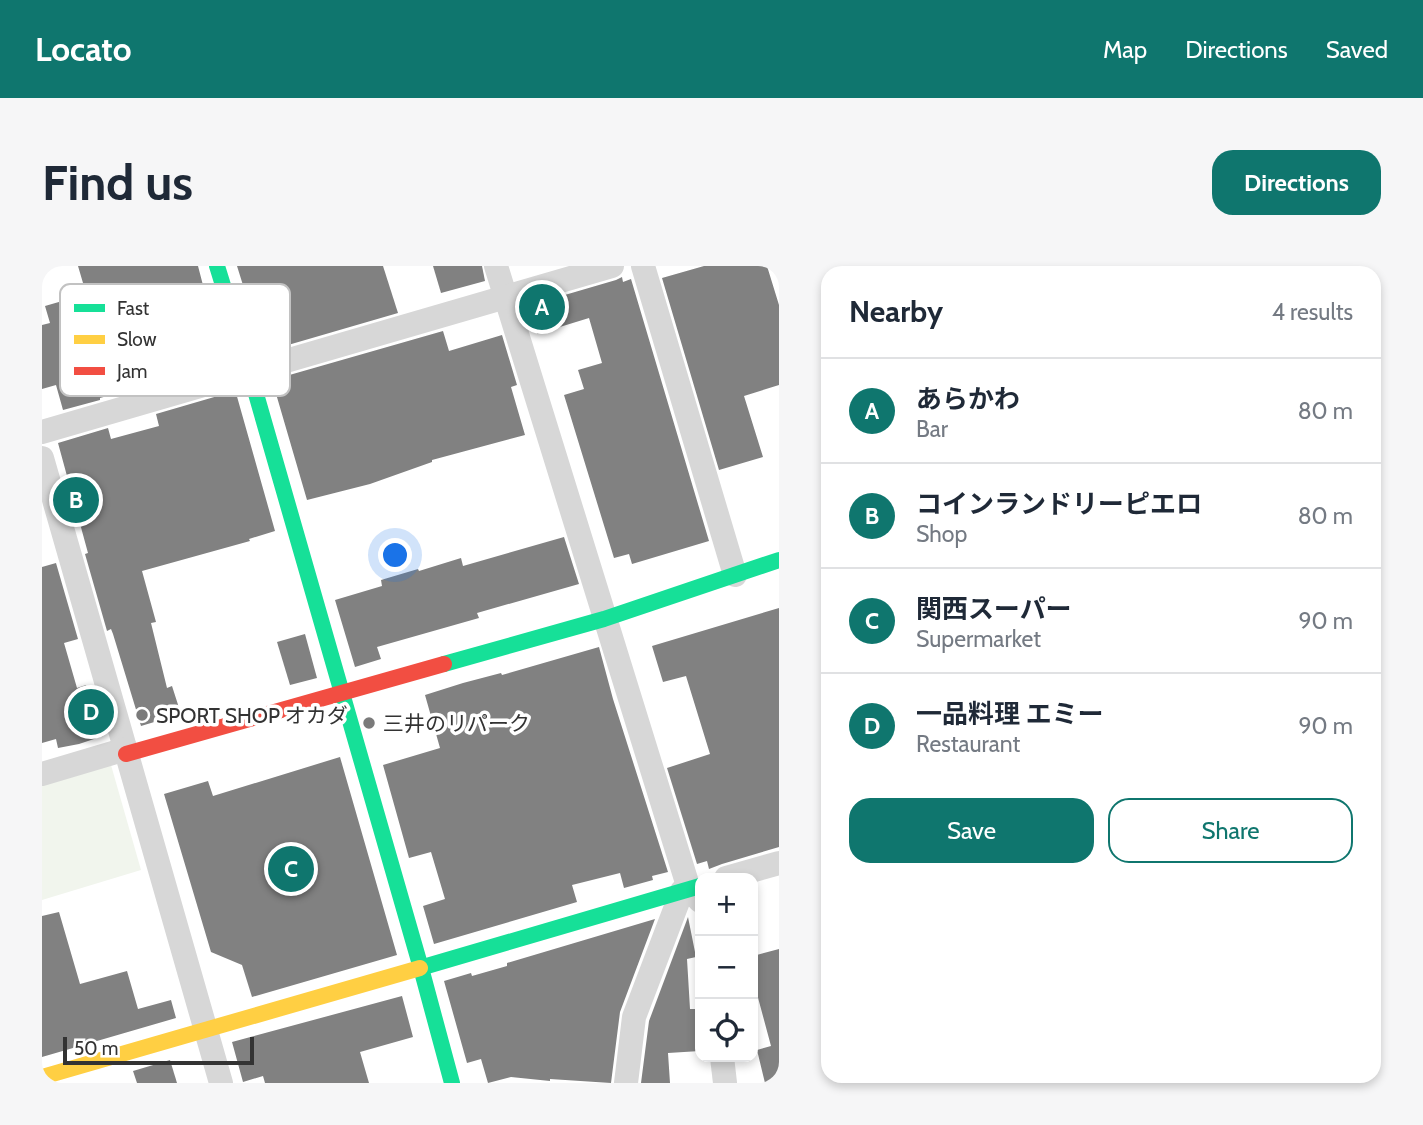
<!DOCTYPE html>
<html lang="en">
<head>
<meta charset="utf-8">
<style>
	body { margin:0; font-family:Cabin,"Noto Sans JP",sans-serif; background:#f6f6f7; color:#1f2937 }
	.controls { position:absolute; right:21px; bottom:21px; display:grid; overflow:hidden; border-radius:14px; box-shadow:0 4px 10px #0003 }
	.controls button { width:63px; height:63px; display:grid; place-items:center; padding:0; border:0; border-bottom:2px solid #e0e1e3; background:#fff; color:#1f2937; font:35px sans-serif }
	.scale { position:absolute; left:21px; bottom:18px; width:191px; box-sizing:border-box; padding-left:7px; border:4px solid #333; border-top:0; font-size:19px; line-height:24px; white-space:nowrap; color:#333; -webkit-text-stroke:5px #fff; paint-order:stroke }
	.you { position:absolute; left:354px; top:290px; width:24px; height:24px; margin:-18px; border:5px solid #fff; border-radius:50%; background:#1a73e8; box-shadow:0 0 0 10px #1a73e833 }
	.badge { display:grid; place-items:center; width:46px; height:46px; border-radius:50%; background:#0f766e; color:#fff; font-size:23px; font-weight:700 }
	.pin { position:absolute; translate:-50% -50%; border:4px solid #fff; box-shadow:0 2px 7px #0006 }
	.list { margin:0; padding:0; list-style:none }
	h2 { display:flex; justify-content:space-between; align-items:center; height:91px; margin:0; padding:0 28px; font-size:30px }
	h2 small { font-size:23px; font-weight:400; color:#747a83 }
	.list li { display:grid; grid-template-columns:46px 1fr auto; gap:21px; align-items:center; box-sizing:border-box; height:105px; padding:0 28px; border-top:2px solid #e0e1e3 }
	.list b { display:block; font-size:26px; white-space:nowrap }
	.list p { margin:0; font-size:23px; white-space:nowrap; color:#747a83 }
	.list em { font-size:23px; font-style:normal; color:#747a83 }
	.actions { display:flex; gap:14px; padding:21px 28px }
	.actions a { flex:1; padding:16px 0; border:2px solid #0f766e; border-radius:21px; text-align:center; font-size:24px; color:#0f766e }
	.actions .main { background:#0f766e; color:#fff }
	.icon { flex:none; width:38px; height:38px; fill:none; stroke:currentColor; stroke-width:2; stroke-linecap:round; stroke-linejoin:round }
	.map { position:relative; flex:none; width:737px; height:817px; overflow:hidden; border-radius:21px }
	header { display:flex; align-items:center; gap:42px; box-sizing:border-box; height:98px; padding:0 35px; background:#0f766e; color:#fff }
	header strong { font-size:33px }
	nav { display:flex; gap:38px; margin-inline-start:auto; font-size:24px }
	.intro { display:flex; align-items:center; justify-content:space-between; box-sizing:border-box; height:168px; padding:0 42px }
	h1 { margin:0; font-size:49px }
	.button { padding:18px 32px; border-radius:21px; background:#0f766e; color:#fff; font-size:24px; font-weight:700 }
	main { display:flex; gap:42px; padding:0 42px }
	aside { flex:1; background:#fff; border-radius:21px; box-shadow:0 4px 10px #0003 }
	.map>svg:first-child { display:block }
</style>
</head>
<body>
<header>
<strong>Locato</strong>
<nav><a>Map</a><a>Directions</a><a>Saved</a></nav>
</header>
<div class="intro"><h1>Find us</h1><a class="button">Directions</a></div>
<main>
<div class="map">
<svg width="737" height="817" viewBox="0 0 737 817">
	<rect width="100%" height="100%" fill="#fff"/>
	<!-- green -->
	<path fill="#f1f5ed" d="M 69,499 L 99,604 L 0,634 L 0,519 Z"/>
	<!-- building -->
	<g fill="#818181">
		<path d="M 36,0 L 156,0 L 162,23 L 157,24 L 168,64 L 174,62 L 183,90 L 176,92 L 178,99 L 58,132 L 58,134 L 21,144 L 14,119 L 0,123 L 0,59 L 8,57 L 3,40 L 41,29 L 38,18 L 41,17 Z"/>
		<path d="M 195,0 L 341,0 L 356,47 L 222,86 Z"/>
		<path d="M 391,0 L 440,0 L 443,15 L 399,27 Z"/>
		<path d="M 662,0 L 725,0 L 737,39 L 737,119 L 702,130 L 721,191 L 677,204 L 620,12 Z"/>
		<path d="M 580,11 L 581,16 L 589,13 L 667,275 L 590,298 L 587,288 L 572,292 L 522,129 L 542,123 L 536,104 L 560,97 L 547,52 L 495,68 L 489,47 L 492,38 L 574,14 Z"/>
		<path d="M 401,65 L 407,85 L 460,69 L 475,119 L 469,121 L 483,169 L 390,194 L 390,196 L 328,218 L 265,234 L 230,114 Z"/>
		<path d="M 186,127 L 187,129 L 194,127 L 233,265 L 207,273 L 208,275 L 100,305 L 114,356 L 109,357 L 125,422 L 130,420 L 139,448 L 99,460 L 71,368 L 69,363 L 65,365 L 43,288 L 46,287 L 16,177 L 66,162 L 69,173 L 117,160 L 114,148 Z"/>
		<path d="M 522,271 L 537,318 L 435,347 L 437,352 L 335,381 L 339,393 L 313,401 L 293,334 L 340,320 L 339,314 L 376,303 L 377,305 L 419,292 L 421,300 Z"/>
		<path d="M 14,297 L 36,373 L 22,377 L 35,422 L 44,419 L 61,470 L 37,478 L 16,482 L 14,473 L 0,477 L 0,301 Z"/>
		<path d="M 737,342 L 737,581 L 680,598 L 667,603 L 665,595 L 655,598 L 625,502 L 668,488 L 644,410 L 621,416 L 610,380 Z"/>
		<path d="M 263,368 L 275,412 L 248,419 L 235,376 Z"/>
		<path d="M 557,381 L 571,433 L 626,606 L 610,610 L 611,614 L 582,622 L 578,607 L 530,619 L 535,636 L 392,678 L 381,640 L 403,633 L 389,586 L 367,592 L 341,499 L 398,482 L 383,429 L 421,417 L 459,407 L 460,409 Z"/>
		<path d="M 298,491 L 355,689 L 210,731 L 200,699 L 169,686 L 122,528 L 166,515 L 171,530 Z"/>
		<path d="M 17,646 L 38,718 L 85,705 L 96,743 L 129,734 L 134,752 L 0,791 L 0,650 Z"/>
		<path d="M 646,651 L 654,691 L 645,693 L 648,743 L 658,743 L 658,785 L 626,787 L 628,817 L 599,817 L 607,755 Z"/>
		<path d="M 613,653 L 578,746 L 569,817 L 508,813 L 508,815 L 469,811 L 446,817 L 439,793 L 425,797 L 402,715 L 429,707 L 430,710 L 465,700 L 465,697 Z"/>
		<path d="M 737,683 L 737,817 L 723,817 L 715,784 L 729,780 L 711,713 L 711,690 Z"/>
		<path d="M 360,730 L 371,771 L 318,786 L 327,817 L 223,817 L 221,810 L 201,816 L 190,776 Z"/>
		<path d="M 128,794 L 135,817 L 95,817 L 91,805 Z"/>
	</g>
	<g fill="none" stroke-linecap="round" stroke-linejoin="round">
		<!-- street -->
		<g stroke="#d7d7d7" stroke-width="24">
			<path d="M 454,0 L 647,623 L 658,635"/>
			<path d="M 601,0 L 693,309"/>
			<path d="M 0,166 L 570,0"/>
			<path d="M 0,192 L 179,817"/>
			<path d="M 0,508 L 84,483"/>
			<path d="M 684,612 L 737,597"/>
			<path d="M 680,791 L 683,817"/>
			<path d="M 584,817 L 592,751 L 640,625"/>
		</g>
		<!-- fast -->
		<g stroke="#16e098" stroke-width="16">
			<path d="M 175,0 L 208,107 L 379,702 L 410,817"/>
			<path d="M 402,398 L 562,353 L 737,294"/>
			<path d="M 378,702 L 658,620"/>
		</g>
		<!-- slow -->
		<path stroke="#ffcf43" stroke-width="16" d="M 0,811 L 378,702"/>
		<!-- jam -->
		<path stroke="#f24e42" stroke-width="16" d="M 84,488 L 402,398"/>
	</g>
	<!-- markers -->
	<g fill="#7a7a7a" stroke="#fff" stroke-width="2.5">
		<circle cx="100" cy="449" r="7"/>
		<circle cx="327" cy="457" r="7"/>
	</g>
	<g text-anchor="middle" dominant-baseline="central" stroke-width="7" stroke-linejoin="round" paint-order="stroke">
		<!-- poi labels -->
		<g font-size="21" fill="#333" stroke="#fff" text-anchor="start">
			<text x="114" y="449">SPORT SHOP オカダ</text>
			<text x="341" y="457">三井のリパーク</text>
		</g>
	</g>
	<!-- legend -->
	<rect x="18" y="18" width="230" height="112" rx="10" fill="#fff" stroke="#c2c2c2" stroke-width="2"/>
	<rect x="32" y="38" width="31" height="8" fill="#16e098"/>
	<rect x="32" y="69" width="31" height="9" fill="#ffcf43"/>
	<rect x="32" y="101" width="31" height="8" fill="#f24e42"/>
	<g font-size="19" fill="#333">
		<text x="75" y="49">Fast</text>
		<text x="75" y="80">Slow</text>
		<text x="75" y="112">Jam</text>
	</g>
</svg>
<div class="controls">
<button>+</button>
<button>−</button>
<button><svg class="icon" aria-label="locate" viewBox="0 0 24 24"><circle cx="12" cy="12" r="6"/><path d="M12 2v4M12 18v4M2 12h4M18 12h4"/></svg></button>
</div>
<div class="scale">50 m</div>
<div class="you"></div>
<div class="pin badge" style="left:500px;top:41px">A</div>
<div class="pin badge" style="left:34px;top:234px">B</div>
<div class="pin badge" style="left:249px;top:603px">C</div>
<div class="pin badge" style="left:49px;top:446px">D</div>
</div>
<aside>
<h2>Nearby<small>4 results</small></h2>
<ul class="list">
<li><span class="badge">A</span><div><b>あらかわ</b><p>Bar</p></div><em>80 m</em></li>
<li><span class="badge">B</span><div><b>コインランドリーピエロ</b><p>Shop</p></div><em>80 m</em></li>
<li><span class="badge">C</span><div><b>関西スーパー</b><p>Supermarket</p></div><em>90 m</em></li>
<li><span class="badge">D</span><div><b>一品料理 エミー</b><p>Restaurant</p></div><em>90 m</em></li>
</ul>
<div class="actions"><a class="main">Save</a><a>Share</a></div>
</aside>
</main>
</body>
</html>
